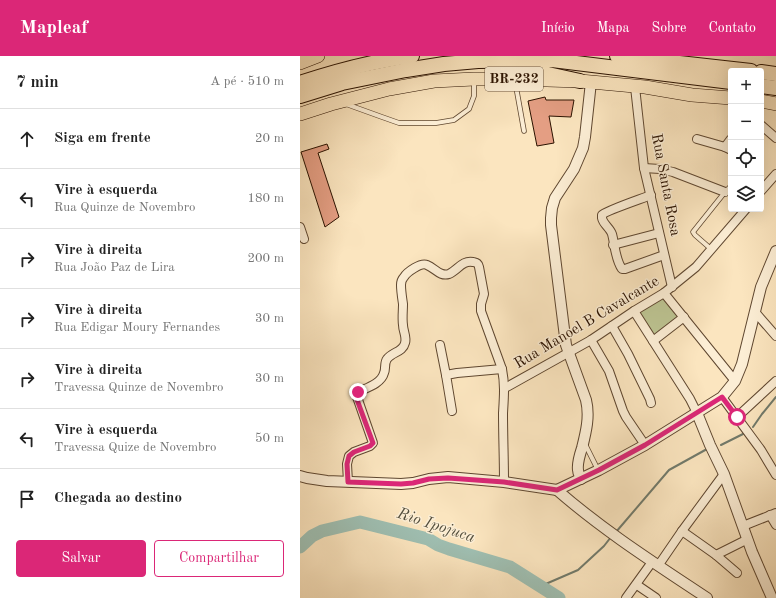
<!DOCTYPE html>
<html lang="pt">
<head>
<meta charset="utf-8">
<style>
	body { margin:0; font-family:"Old Standard TT",serif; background:#f6f6f6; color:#222 }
	.controls { position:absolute; right:12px; top:12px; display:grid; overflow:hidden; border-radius:4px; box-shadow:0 4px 16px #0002 }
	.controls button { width:36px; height:36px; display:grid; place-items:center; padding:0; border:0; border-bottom:1px solid #e0e0e0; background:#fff; color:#222; font:20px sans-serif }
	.stop { position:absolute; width:12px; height:12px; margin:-9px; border:3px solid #db2777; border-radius:50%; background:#fff }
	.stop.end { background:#db2777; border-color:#fff; box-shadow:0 1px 4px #0008 }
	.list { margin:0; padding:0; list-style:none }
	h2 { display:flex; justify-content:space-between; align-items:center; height:52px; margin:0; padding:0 16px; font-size:17px }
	h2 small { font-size:13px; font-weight:400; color:#767676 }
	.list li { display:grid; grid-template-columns:26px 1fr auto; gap:12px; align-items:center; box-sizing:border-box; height:60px; padding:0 16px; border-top:1px solid #e0e0e0 }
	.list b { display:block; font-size:15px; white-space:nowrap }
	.list p { margin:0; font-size:13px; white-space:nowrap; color:#767676 }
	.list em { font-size:13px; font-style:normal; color:#767676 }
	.actions { display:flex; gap:8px; padding:12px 16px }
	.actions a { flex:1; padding:9px 0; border:1px solid #db2777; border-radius:4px; text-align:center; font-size:14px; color:#db2777 }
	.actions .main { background:#db2777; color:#fff }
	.icon { flex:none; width:22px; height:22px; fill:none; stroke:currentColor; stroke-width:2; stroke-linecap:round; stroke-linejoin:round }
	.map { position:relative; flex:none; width:476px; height:542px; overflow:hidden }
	header { display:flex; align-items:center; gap:24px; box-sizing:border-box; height:56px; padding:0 20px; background:#db2777; color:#fff }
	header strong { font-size:19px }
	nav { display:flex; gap:22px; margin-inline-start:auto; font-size:14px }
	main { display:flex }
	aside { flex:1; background:#fff }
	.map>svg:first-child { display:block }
</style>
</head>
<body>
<header>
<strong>Mapleaf</strong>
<nav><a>Início</a><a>Mapa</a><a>Sobre</a><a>Contato</a></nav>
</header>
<main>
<aside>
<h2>7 min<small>A pé · 510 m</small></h2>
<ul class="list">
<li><svg class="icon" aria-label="ahead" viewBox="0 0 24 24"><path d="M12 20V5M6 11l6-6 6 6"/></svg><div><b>Siga em frente</b></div><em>20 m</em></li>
<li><svg class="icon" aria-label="left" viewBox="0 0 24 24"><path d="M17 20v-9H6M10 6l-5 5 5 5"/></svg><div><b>Vire à esquerda</b><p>Rua Quinze de Novembro</p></div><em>180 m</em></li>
<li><svg class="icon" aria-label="right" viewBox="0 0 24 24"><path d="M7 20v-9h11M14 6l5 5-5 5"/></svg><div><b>Vire à direita</b><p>Rua João Paz de Lira</p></div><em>200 m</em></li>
<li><svg class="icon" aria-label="right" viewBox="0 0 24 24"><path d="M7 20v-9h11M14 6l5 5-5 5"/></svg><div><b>Vire à direita</b><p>Rua Edigar Moury Fernandes</p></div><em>30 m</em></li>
<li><svg class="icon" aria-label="right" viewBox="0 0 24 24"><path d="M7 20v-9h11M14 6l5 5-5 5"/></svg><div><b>Vire à direita</b><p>Travessa Quinze de Novembro</p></div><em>30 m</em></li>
<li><svg class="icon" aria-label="left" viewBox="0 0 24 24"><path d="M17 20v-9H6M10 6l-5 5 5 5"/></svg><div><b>Vire à esquerda</b><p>Travessa Quize de Novembro</p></div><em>50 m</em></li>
<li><svg class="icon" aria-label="arrive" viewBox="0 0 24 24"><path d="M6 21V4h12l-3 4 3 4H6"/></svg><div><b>Chegada ao destino</b></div></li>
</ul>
<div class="actions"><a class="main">Salvar</a><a>Compartilhar</a></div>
</aside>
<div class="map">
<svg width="476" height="542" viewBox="0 0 476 542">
	<rect width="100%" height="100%" fill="#fbe5bf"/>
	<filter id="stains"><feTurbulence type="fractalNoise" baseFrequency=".005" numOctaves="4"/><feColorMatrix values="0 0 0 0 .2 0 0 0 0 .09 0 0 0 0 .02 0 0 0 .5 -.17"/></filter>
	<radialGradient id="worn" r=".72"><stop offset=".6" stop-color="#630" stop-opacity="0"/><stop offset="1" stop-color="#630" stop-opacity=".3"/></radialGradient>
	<!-- green -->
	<path fill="#bdc593" stroke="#746c4a" d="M 364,239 L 381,260 L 353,282 L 336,256 Z"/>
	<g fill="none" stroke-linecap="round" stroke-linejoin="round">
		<!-- stream -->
		<g stroke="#717a6b" stroke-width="2">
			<path d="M 453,371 L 462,358 L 476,341"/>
			<path d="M 421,389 L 443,378"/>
			<path d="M 316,476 L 369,414 L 407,393"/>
			<path d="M 241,530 L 278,514 L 304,490 L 311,481"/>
		</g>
		<!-- river -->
		<path stroke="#9fbfb2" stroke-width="13" d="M 0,491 L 12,480 L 22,475 L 60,466 L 128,483 L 138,489 L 149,493 L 210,511 L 259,542"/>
	</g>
	<!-- building -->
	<g fill="#e49e83" stroke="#2b1200">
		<path d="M 245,41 L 246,44 L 274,44 L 271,61 L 249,60 L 254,87 L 237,90 L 228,45 Z"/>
		<path d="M 27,88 L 29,93 L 18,97 L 39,161 L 25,171 L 1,96 Z"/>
	</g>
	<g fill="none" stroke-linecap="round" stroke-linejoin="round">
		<defs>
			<g id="service">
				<path d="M 215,25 L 224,75"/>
				<path d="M 46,48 L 82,61 L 99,67 L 136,67 L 154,64 L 169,53 L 174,40 L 174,25"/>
				<path d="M 411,193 L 395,179 L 393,176 L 425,136 L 431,130"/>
				<path d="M 285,388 L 298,414"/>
			</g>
			<g id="minor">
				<path d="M 335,31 L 344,112 L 372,231"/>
				<path d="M 461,69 L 476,82"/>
				<path d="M 397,83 L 425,91 L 431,94"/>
				<path d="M 425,91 L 431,83"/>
				<path d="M 344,112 L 360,113 L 373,116 L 425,136"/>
				<path d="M 461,135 L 476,118"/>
				<path d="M 351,139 C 344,142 305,155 302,159 C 302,160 302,161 302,162 C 303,168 310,172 312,178 C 315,189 315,203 322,213 L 325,213 L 364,199"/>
				<path d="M 0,171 L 4,183"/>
				<path d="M 313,189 L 359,177"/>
				<path d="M 364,237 L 435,325"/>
				<path d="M 334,255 L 390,343 L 397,357"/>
				<path d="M 455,256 L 476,280"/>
				<path d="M 312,270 L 328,298 L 350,343 L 351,347"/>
				<path d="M 291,284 L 309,315 L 323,355 L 326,361 L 345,389"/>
				<path d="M 353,285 L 384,261"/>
				<path d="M 140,289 L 146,319 L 152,355"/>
				<path d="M 146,319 L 157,317 L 202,313"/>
				<path d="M 205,332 L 291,284 L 334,255 L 364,237 L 396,211 L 446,153"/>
				<path d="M 422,341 L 461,394 L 476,419"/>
				<path d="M 437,361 L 476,325"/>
				<path d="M 48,426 L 47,408 L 49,400 L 54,396 L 70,390 L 73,387 L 56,338 L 58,336 C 66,332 81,328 84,317 C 86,313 84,307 87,303 C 92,296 103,296 105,287 C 107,281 103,275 103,269 C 102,262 103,255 103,248 C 102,241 101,235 101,229 C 101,226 102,223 104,221 C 107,216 121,206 127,209 C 135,212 140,221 149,218 C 158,214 162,204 173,206 C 177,207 178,207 179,211 L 184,238 L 181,248 L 181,255 L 202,313 C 205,328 204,341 203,357 C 203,380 204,403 204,426"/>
				<path d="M 470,459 L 476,469"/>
				<path d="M 443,470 L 476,457"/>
				<path d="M 382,475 L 416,499 L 437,517"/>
				<path d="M 416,499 L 448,483"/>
				<path d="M 358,510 L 382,475 L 424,418"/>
				<path d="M 337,529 L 356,542"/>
				<path d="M 326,542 L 352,506"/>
			</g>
			<g id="tertiary">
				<path d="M 397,357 L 410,389 L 424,418 L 452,496 L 472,542"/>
				<path d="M 0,420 L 7,422 L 27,425 L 101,428 L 113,427 L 129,423 L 148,421 L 204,426 L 257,434"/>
				<path d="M 281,423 C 280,420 278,417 278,414 C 277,407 280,398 282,392 C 286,376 290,360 286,344 L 266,289 L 251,169 L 251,162 L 252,152 L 255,142 L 274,113 L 283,92 L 285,81 L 291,26"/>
				<path d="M 257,434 L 299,414 L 345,389 L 422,341 L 435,325 L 442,308 L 461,231 L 476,195"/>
				<path d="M 257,434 C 304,475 356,508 407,542"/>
			</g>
			<g id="primary">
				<path d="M 0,7 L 18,0"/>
				<path d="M 461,45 L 476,48"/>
				<path d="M 0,58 L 31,48 L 89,33 L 134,25 L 174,23 L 214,23 L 280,25 L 345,31 L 392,39 L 431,42"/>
			</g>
			<g id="trunk">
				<path d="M 317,0 L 451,15"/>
				<path d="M 216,10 L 223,11 L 248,18 L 280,25"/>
				<path d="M 461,16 L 476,18"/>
				<path d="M 0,27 C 36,15 74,5 112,0"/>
				<path d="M 461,30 L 476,32"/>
				<path d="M 0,40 L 42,27 L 106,14 L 144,8 L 178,5 L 252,4 L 431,26"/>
			</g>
		</defs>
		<!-- service casing -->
		<use href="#service" stroke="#5f4730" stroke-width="5.5"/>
		<!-- minor casing -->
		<use href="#minor" stroke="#5f4730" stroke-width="10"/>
		<!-- tertiary casing -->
		<use href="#tertiary" stroke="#5f4730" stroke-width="12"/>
		<!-- primary casing -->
		<use href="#primary" stroke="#2b1200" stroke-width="14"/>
		<!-- trunk casing -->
		<use href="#trunk" stroke="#2b1200" stroke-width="16"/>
		<!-- service -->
		<use href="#service" stroke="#fceed5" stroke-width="4"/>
		<!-- minor -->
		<use href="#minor" stroke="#fceed5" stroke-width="8"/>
		<!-- tertiary -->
		<use href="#tertiary" stroke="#fceed5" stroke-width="10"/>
		<!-- primary -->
		<use href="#primary" stroke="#fbe5bf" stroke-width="13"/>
		<!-- trunk -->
		<use href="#trunk" stroke="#fbe5bf" stroke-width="14"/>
	</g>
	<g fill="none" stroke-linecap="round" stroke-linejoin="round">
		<!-- route -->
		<path stroke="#db2777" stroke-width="5" d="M 58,336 L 56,338 L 56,341 L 73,387 L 70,390 L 54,396 L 49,400 L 47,408 L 48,426 L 101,428 L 113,427 L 129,423 L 148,422 L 204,426 L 257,434 L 299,414 L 345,389 L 422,341 L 437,361"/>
	</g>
	<g text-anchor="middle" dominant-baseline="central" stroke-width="3" stroke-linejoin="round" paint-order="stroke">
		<!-- shield labels -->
		<rect fill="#fceed5" stroke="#6a5440" stroke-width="1" x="185" y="11" width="58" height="24" rx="3"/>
		<g font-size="14" font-weight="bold" fill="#2b1200">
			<text x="214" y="23">BR-232</text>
		</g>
		<!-- street labels -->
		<g font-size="15" fill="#2b1200" stroke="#fceed5">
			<text transform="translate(365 129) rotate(79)">Rua Santa Rosa</text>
			<text transform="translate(287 267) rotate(-31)">Rua Manoel B Cavalcante</text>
		</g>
		<!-- water labels -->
		<g font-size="16" font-style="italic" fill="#544f3e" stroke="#fceed5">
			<text transform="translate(136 470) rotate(18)">Rio Ipojuca</text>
		</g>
	</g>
	<rect width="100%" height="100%" filter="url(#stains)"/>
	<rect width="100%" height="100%" fill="url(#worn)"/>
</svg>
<div class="controls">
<button>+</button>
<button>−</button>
<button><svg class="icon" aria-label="locate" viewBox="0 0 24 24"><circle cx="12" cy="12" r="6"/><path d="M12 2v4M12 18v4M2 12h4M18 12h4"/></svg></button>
<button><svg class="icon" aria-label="layers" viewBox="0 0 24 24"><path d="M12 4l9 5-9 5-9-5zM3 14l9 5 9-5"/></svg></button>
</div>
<div class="stop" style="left:437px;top:361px"></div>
<div class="stop end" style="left:58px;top:336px"></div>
</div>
</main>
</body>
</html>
